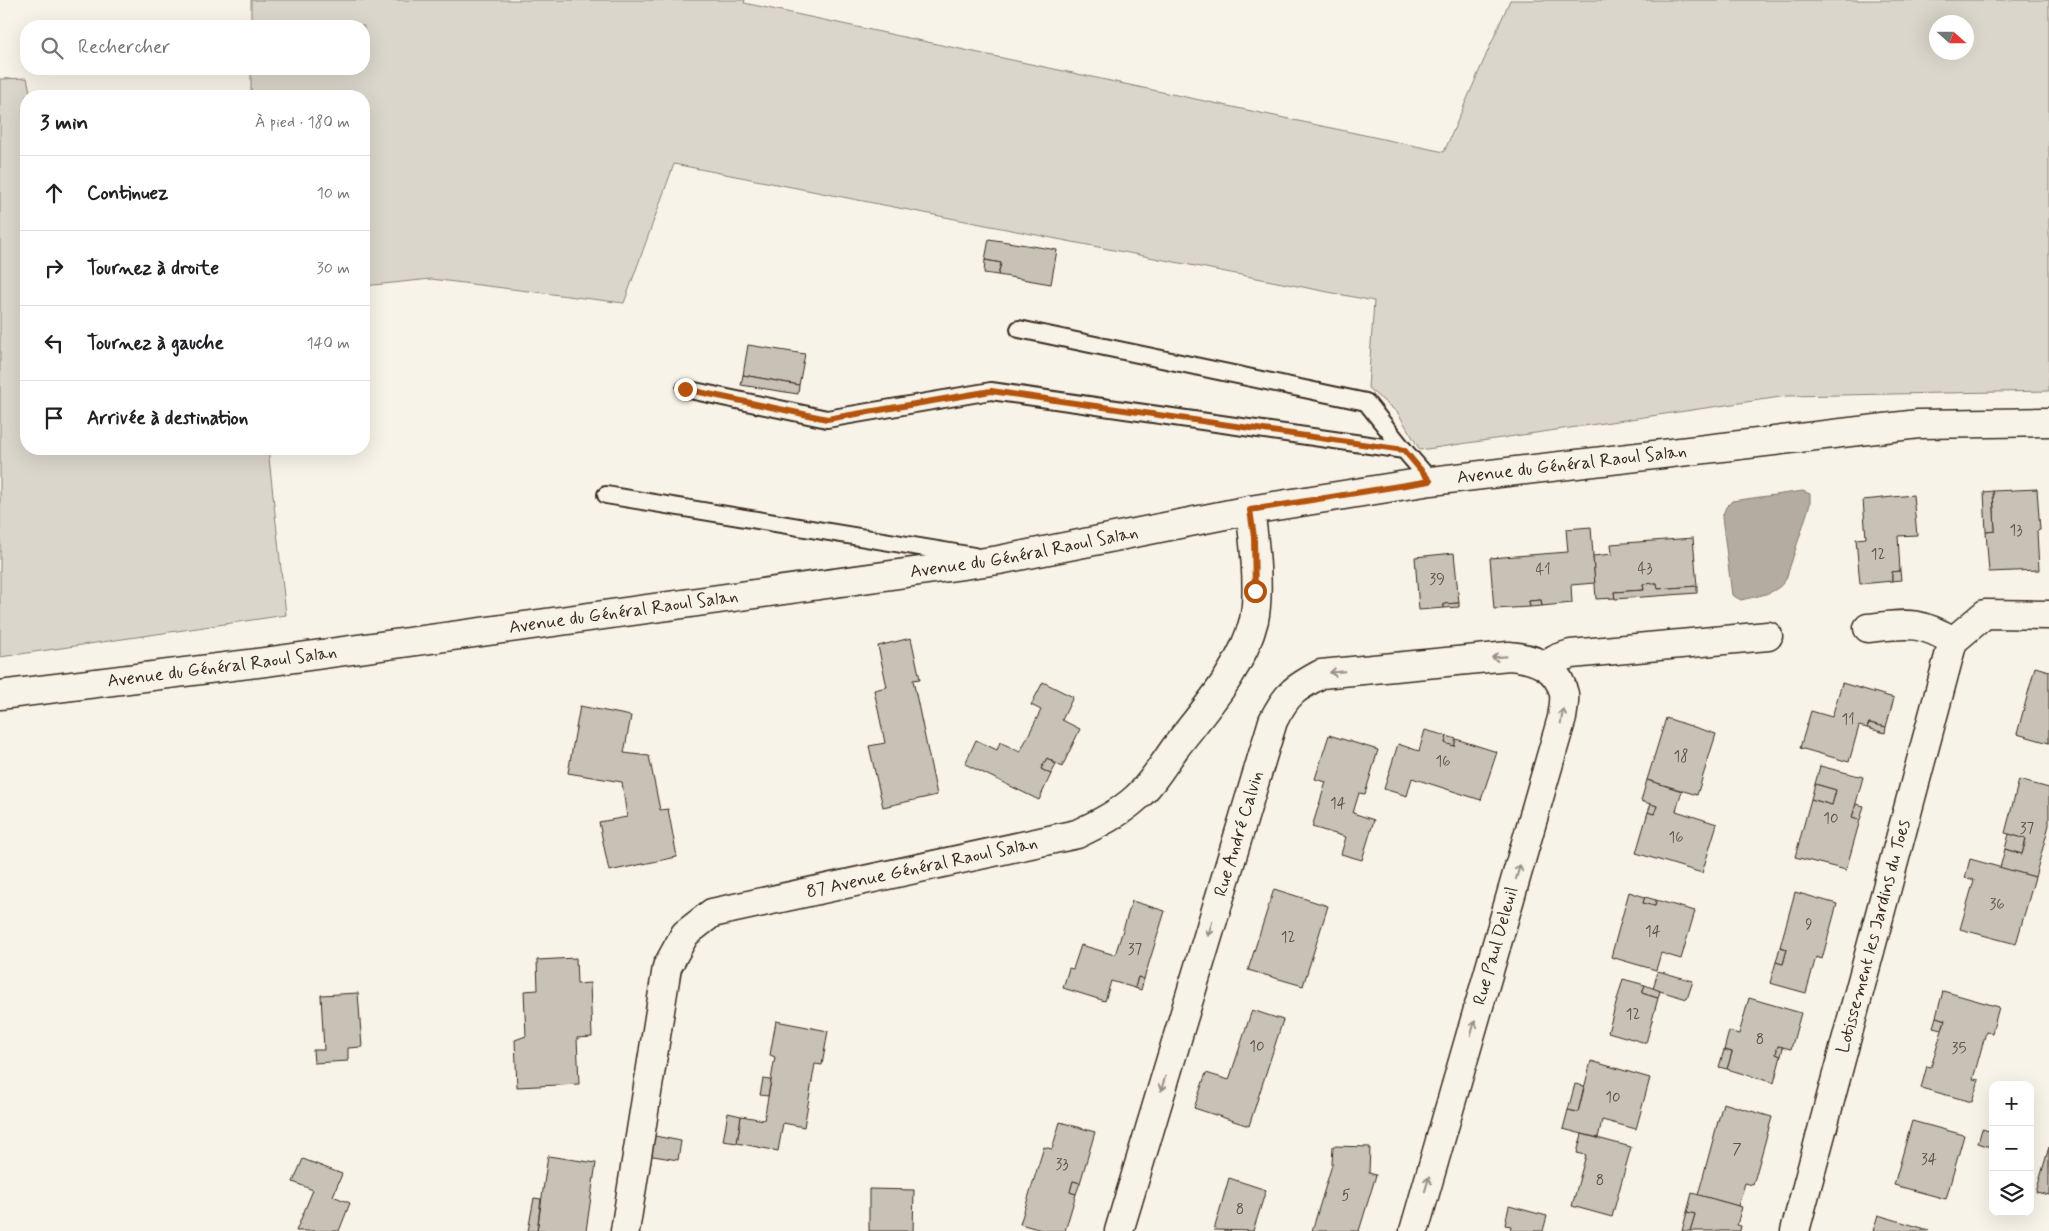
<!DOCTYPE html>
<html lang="fr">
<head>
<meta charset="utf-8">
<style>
	body { margin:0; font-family:Mynerve,sans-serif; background:#f2f2f2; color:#202124 }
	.controls { position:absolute; right:15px; bottom:15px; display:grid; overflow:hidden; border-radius:10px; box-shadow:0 5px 20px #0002 }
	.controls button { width:45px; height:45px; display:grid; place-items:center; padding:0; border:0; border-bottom:1px solid #e0e0e0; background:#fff; color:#202124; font:25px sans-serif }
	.compass { position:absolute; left:1929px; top:15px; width:45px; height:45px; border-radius:50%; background:#fff; box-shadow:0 5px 20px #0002; rotate:111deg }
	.stop { position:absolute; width:15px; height:15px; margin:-11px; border:4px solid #b45309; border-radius:50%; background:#fff }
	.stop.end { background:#b45309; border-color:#fff; box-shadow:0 1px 5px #0008 }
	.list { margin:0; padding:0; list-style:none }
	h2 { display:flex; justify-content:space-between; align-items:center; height:65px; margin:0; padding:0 20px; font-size:21px }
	h2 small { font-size:16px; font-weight:400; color:#757577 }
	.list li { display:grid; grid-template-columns:32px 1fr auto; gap:15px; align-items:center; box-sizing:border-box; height:75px; padding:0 20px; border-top:1px solid #e0e0e0 }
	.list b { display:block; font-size:19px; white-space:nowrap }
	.list em { font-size:16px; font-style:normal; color:#757577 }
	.icon { flex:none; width:28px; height:28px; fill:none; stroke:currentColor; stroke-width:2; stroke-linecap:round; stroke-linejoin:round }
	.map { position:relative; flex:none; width:2049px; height:1231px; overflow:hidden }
	.search { position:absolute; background:#fff; box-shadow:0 5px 20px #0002; left:20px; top:20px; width:350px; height:55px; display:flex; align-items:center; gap:12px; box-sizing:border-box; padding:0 18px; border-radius:20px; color:#757577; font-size:19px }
	.panel { position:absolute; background:#fff; box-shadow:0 5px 20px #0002; left:20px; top:90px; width:350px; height:365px; border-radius:20px }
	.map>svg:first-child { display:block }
</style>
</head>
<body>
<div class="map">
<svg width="2049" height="1231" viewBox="0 0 2049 1231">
	<rect width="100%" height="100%" fill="#f7f3e8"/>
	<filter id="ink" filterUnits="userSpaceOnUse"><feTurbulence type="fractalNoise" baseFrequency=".02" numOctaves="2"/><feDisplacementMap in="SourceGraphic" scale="10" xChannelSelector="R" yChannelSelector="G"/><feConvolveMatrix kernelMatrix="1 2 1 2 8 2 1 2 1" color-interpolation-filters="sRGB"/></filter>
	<g filter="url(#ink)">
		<!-- green -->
		<g fill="#dbd6cb" stroke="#8b8074" fill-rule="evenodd">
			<path d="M 251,0 L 745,0 L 744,3 L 1444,152 L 1510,0 L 2049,0 L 2049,391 L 1787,396 L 1420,450 L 1398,413 L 1368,388 L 1374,301 L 674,164 L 624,303 L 431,279 L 364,286 L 364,96 L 251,96 L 251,69 L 364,69 L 364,26 L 251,26 ZM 1966,22 L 1966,52 L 1936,52 L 1936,22 Z"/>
			<path d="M 27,78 L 31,96 L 26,96 L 26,449 L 268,449 L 286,615 L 0,657 L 0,79 Z"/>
		</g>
		<!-- water -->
		<path fill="#b4aca0" stroke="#84786c" d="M 1803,491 L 1810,494 L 1810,504 L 1786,579 C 1778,594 1757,596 1741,600 L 1732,595 L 1722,517 L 1726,507 L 1732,501 Z"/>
		<!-- building -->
		<g fill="#c8c1b6" stroke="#3b2a1e">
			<path d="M 989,239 L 1057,250 L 1051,284 L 998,275 L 1001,263 L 985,260 Z"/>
			<path d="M 985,260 L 1001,263 L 998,275 L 984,273 Z"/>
			<path d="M 748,345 L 805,354 L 799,385 L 743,375 Z"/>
			<path d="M 743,375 L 799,385 L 798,394 L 741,385 Z"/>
			<path d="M 2037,489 L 2040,530 L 2037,531 L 2039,570 L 1989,572 L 1986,532 L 1995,531 L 1993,491 Z"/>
			<path d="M 1993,491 L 1995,531 L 1986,532 L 1984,492 Z"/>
			<path d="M 1913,495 L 1917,535 L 1898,536 L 1900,571 L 1892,572 L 1892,581 L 1860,584 L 1856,539 L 1866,538 L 1863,500 Z"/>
			<path d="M 1591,527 L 1595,583 L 1571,585 L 1572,603 L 1542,606 L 1541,600 L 1529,601 L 1530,607 L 1494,609 L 1490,558 L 1568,552 L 1566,529 Z"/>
			<path d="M 1693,538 L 1697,586 L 1658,589 L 1657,583 L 1643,584 L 1644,590 L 1614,592 L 1615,598 L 1596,599 L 1593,556 L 1612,554 L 1611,544 Z"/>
			<path d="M 1454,553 L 1459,603 L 1444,604 L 1444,608 L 1419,610 L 1415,557 Z"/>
			<path d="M 1900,571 L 1901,580 L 1892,581 L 1892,572 Z"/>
			<path d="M 1657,583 L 1658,589 L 1697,586 L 1697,593 L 1615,599 L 1614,592 L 1644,590 L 1643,584 Z"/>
			<path d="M 1541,600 L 1542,606 L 1530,607 L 1529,601 Z"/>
			<path d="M 1459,603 L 1459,607 L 1444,608 L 1444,604 Z"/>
			<path d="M 911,638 L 920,679 L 913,680 L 937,795 L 883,807 L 869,746 L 885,743 L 874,690 L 887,687 L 878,646 Z"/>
			<path d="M 2035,667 L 2049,671 L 2049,743 L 2017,734 Z"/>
			<path d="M 1043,682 L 1073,697 L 1062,720 L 1080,729 L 1062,767 L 1047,758 L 1041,769 L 1051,774 L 1039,800 L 965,764 L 976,740 L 997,750 L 1000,742 L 1020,752 L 1041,710 L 1031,705 Z"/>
			<path d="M 1842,683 L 1894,698 L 1886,727 L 1869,723 L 1867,728 L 1859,726 L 1849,762 L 1800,748 L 1811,711 L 1832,717 Z"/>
			<path d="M 580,706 L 631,716 L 624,753 L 649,756 L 660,810 L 668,809 L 677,857 L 609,871 L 599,822 L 627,817 L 622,782 L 568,773 Z"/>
			<path d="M 1666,718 L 1716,734 L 1697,795 L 1647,780 Z"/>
			<path d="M 1869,723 L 1886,727 L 1885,733 L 1867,728 Z"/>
			<path d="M 1425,730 L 1447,736 L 1445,743 L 1454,746 L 1456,739 L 1497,752 L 1481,800 L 1412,778 L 1407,796 L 1384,789 L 1398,744 L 1419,751 Z"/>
			<path d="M 1329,735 L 1378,750 L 1365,794 L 1359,793 L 1353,813 L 1374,820 L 1362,860 L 1341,854 L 1346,837 L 1312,827 L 1326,782 L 1315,779 Z"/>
			<path d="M 1447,736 L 1456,739 L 1454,746 L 1445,743 Z"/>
			<path d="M 1047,758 L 1056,765 L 1051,774 L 1041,769 Z"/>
			<path d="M 1820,766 L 1863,777 L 1852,818 L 1860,820 L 1846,870 L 1795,857 L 1811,799 L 1832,805 L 1836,790 L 1815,784 Z"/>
			<path d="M 1647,780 L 1682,791 L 1676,811 L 1717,824 L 1702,873 L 1636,853 L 1648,812 L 1654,814 L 1657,806 L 1641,801 Z"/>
			<path d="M 2019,780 L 2049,788 L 2049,825 L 2035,877 L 2000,868 L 2005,849 L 2022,854 L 2026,839 L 2005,833 Z"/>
			<path d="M 1815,784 L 1836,790 L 1832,805 L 1811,799 Z"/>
			<path d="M 1651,804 L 1657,806 L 1654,814 L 1648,812 Z"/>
			<path d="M 1856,804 L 1864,806 L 1860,820 L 1852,818 Z"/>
			<path d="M 2009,834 L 2026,839 L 2022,854 L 2005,849 Z"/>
			<path d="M 1970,859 L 2035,877 L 2016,944 L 1960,929 L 1974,880 L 1965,878 Z"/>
			<path d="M 1274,889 L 1328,906 L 1303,986 L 1248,970 Z"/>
			<path d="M 1629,892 L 1645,897 L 1643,903 L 1655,906 L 1656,900 L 1695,911 L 1681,959 L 1661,953 L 1656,970 L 1611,957 Z"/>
			<path d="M 1795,892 L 1837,904 L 1822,959 L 1816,957 L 1806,993 L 1770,983 L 1776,962 L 1783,964 L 1787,949 L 1780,947 Z"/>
			<path d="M 1645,897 L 1656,900 L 1655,906 L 1643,903 Z"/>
			<path d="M 1132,901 L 1165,911 L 1144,979 L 1138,977 L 1135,988 L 1111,981 L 1105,1001 L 1063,988 L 1069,968 L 1073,969 L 1081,945 L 1115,955 Z"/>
			<path d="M 1780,947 L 1787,949 L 1783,964 L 1776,962 Z"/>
			<path d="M 576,958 L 577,984 L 590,983 L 592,1037 L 577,1038 L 579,1084 L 517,1087 L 515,1040 L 526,1036 L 524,991 L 538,990 L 537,960 Z"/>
			<path d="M 1658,971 L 1693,981 L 1687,999 L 1653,989 Z"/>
			<path d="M 1138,977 L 1144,979 L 1141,990 L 1135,988 Z"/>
			<path d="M 1623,979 L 1645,985 L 1642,993 L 1658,998 L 1646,1043 L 1608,1032 Z"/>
			<path d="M 1645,985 L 1660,991 L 1658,998 L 1642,993 Z"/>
			<path d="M 1943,991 L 1999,1007 L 1992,1033 L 1986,1032 L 1973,1079 L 1979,1080 L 1972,1102 L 1921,1088 L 1927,1066 L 1931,1067 L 1945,1020 L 1936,1017 Z"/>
			<path d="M 358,993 L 362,1047 L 348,1048 L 348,1061 L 314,1063 L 313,1050 L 324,1050 L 321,995 Z"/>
			<path d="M 1749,998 L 1801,1013 L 1791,1049 L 1778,1046 L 1776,1054 L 1781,1056 L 1774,1083 L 1727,1069 L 1732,1052 L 1724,1050 L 1729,1031 L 1739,1034 Z"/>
			<path d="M 1252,1010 L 1283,1020 L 1249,1126 L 1194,1108 L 1206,1073 L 1229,1080 Z"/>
			<path d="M 1936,1017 L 1945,1020 L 1942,1029 L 1933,1027 Z"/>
			<path d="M 776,1021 L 828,1031 L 822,1065 L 815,1064 L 804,1127 L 783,1123 L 778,1151 L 737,1143 L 741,1116 L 764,1120 L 775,1057 L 770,1055 Z"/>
			<path d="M 1778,1046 L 1783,1047 L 1781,1056 L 1776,1054 Z"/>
			<path d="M 1724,1050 L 1732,1052 L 1727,1069 L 1719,1067 Z"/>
			<path d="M 1591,1061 L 1650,1078 L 1636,1129 L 1602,1120 L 1598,1138 L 1563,1129 L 1568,1110 L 1578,1112 Z"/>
			<path d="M 763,1079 L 771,1080 L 768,1096 L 760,1095 Z"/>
			<path d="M 1575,1084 L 1584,1086 L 1578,1112 L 1568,1110 Z"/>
			<path d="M 1723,1103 L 1772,1117 L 1753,1185 L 1745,1183 L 1738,1206 L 1698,1195 Z"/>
			<path d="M 728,1113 L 741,1116 L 737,1143 L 723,1141 Z"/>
			<path d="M 1912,1121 L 1964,1135 L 1946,1199 L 1894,1185 Z"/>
			<path d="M 1060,1122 L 1095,1132 L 1080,1183 L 1073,1181 L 1070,1192 L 1076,1194 L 1065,1231 L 1045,1231 L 1020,1224 L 1044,1147 L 1052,1149 Z"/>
			<path d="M 1982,1129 L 1993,1132 L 1990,1147 L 1978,1143 Z"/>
			<path d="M 1582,1134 L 1631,1147 L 1612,1217 L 1572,1206 L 1586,1155 L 1577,1153 Z"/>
			<path d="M 650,1135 L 681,1141 L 678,1160 L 647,1155 Z"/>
			<path d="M 1333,1146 L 1370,1147 L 1369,1173 L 1376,1175 L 1359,1231 L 1312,1231 L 1332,1165 Z"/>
			<path d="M 2049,1147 L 2049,1195 L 2036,1192 Z"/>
			<path d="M 548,1156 L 596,1163 L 586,1231 L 537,1231 Z"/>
			<path d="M 303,1159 L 342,1174 L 333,1196 L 350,1203 L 339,1231 L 296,1231 L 313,1190 L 293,1182 Z"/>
			<path d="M 1229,1178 L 1266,1190 L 1253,1231 L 1214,1230 Z"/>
			<path d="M 1073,1181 L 1080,1183 L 1076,1194 L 1070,1192 Z"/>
			<path d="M 869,1189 L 914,1190 L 913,1231 L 869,1231 Z"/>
			<path d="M 1692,1193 L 1742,1207 L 1737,1225 L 1741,1226 L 1740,1231 L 1690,1231 L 1695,1214 L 1687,1212 Z"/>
			<path d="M 534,1198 L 541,1199 L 537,1231 L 528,1231 Z"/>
			<path d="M 1509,1206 L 1547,1216 L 1543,1231 L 1510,1231 L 1511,1226 L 1505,1225 Z"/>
			<path d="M 1687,1212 L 1695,1214 L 1690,1231 L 1682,1231 Z"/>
			<path d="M 1878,1215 L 1929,1230 L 1928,1231 L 1873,1231 Z"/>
		</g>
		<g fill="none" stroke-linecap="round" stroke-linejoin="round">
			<defs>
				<g id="lane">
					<path d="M 1019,329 L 1366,402 L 1404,450"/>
					<path d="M 685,389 L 827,419 L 991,391 L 1404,450 L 1431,481"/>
					<path d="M 606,495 L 974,556"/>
				</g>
				<g id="street">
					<path d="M 1868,628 C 1906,624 1919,620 1953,641"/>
					<path d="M 1546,665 L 1558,658 L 1571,654 L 1768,636"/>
					<path id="s1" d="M 625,1231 L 667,967 L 685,934 L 712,913 L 1077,834 C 1098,824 1118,814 1135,799 C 1151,785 1163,765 1175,748 C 1205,709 1242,669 1254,620 C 1260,592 1254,538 1250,510"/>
					<path id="s2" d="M 1119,1231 L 1273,721 C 1287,693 1295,688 1321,674 L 1509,656 C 1534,658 1558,666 1564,694 C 1565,701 1563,710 1562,718 L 1414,1231"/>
					<path id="s3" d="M 1795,1231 L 1953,641 L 1985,614 L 2049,615"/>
				</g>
				<g id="secondary">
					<path id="s4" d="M 0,695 L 265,662 L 999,560 L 1250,510 L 1431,481 L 1919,424 L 2049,422"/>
				</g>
			</defs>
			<!-- lane casing -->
			<use href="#lane" stroke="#3b2a1e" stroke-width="20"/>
			<!-- street casing -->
			<use href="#street" stroke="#3b2a1e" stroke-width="31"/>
			<!-- secondary casing -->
			<use href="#secondary" stroke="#3b2a1e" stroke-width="31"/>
			<!-- lane -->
			<use href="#lane" stroke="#f7f3e8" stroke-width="16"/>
			<!-- street -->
			<use href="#street" stroke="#f7f3e8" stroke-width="28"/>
			<!-- secondary -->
			<use href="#secondary" stroke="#f7f3e8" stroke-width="28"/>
		</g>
		<!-- one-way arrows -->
		<defs><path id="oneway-shaft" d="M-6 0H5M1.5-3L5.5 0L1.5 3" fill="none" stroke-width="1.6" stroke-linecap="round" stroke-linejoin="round" transform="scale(1.25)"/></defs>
		<g stroke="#998e83">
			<use href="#oneway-shaft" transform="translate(1499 657) rotate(175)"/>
			<use href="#oneway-shaft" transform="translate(1337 672) rotate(175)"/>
			<use href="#oneway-shaft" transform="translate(1562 716) rotate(-81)"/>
			<use href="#oneway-shaft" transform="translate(1518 872) rotate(-74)"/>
			<use href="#oneway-shaft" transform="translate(1210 929) rotate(107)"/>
			<use href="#oneway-shaft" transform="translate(1473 1028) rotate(-74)"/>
			<use href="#oneway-shaft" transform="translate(1163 1084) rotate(107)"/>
			<use href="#oneway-shaft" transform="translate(1427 1184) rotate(-74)"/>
		</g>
	</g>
	<g fill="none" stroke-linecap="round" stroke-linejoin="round" filter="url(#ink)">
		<!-- route -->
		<path stroke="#b45309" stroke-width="6" d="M 685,389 L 827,419 L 991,391 L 1404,450 L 1430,481 L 1250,510 L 1254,537 L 1255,591"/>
	</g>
	<g text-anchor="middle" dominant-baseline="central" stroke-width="4" stroke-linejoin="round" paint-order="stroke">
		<!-- number labels -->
		<g font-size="15" fill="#5e5044">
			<text x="2016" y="531">13</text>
			<text x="1878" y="555">12</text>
			<text x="1645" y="569">43</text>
			<text x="1543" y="570">41</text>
			<text x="1437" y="580">39</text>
			<text x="1848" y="720">11</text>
			<text x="1681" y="757">18</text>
			<text x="1443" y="762">16</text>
			<text x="1338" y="804">14</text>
			<text x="1831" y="819">10</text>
			<text x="2027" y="829">37</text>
			<text x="1676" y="838">16</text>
			<text x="1997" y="905">36</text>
			<text x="1809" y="925">9</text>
			<text x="1653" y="932">14</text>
			<text x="1288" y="938">12</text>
			<text x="1135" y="950">37</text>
			<text x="1633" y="1015">12</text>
			<text x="1760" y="1040">8</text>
			<text x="1257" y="1047">10</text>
			<text x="1959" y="1049">35</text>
			<text x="1613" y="1098">10</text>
			<text x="1737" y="1150">7</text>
			<text x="1929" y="1160">34</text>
			<text x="1062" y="1165">33</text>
			<text x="1600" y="1181">8</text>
			<text x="1346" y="1196">5</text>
			<text x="1240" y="1210">8</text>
		</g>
		<!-- street labels -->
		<g font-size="18" fill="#3b2a1e" stroke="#f7f3e8">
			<text stroke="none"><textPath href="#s4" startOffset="1589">Avenue du Général Raoul Salan</textPath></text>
			<text stroke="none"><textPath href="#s4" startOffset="1034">Avenue du Général Raoul Salan</textPath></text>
			<text stroke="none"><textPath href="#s4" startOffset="629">Avenue du Général Raoul Salan</textPath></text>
			<text stroke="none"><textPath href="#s4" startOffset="224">Avenue du Général Raoul Salan</textPath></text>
			<text stroke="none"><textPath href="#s2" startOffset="415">Rue André Calvin</textPath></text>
			<text stroke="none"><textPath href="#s1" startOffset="554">87 Avenue Général Raoul Salan</textPath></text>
			<text stroke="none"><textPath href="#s3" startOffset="305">Lotissement les Jardins du Toes</textPath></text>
			<text transform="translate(1496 946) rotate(-74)">Rue Paul Deleuil</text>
		</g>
	</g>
</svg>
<div class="controls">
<button>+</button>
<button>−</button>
<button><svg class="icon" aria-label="layers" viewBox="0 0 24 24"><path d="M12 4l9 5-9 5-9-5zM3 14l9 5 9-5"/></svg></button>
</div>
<svg class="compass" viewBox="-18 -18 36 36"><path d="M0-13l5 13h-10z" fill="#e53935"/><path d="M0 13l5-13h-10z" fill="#757577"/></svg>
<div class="stop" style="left:1255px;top:591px"></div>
<div class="stop end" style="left:685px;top:389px"></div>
<div class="search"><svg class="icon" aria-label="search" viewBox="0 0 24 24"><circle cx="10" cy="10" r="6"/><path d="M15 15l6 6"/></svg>Rechercher</div>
<section class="panel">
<h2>3 min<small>À pied · 180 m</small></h2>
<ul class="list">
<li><svg class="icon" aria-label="ahead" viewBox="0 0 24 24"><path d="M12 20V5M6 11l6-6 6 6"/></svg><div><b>Continuez</b></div><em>10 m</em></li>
<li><svg class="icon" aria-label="right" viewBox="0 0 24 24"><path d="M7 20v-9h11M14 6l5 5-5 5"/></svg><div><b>Tournez à droite</b></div><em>30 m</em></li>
<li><svg class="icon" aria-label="left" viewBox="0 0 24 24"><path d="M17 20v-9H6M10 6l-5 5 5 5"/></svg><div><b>Tournez à gauche</b></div><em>140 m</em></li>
<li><svg class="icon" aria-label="arrive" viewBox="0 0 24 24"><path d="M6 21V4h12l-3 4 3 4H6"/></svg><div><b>Arrivée à destination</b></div></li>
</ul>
</section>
</div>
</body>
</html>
